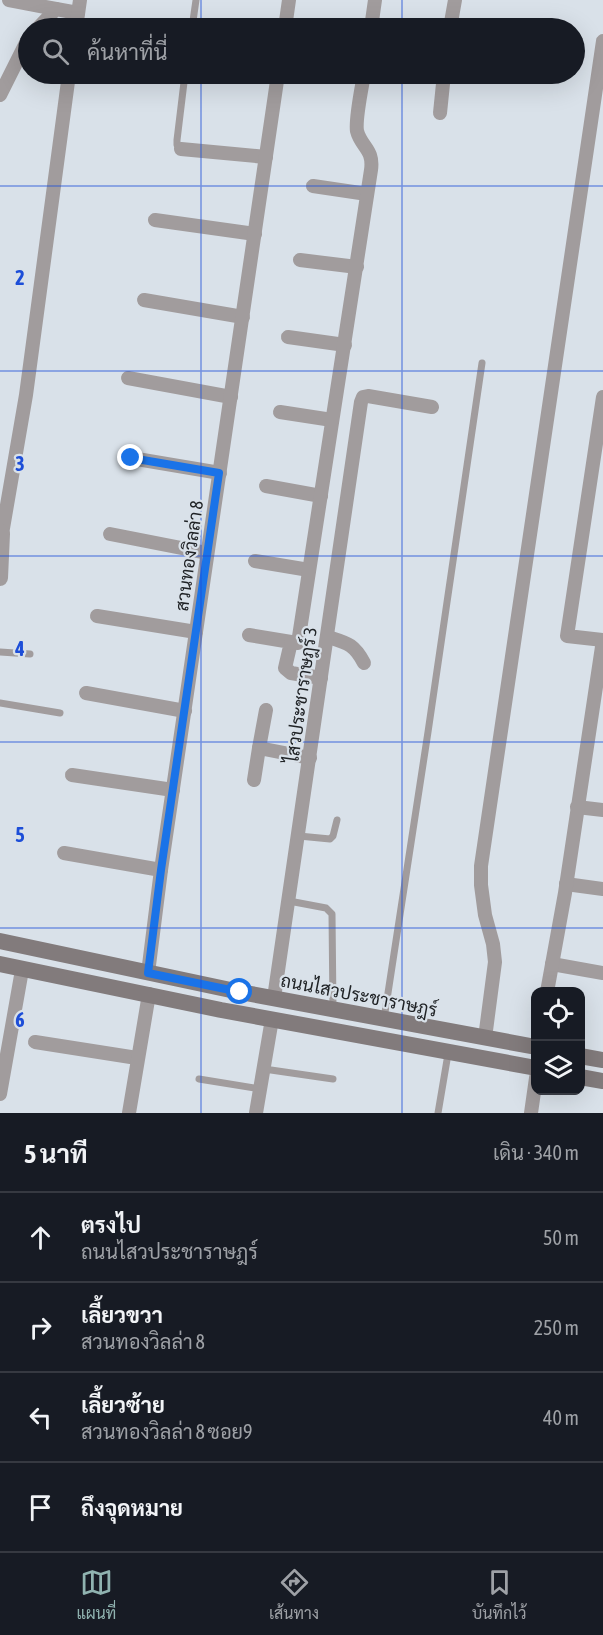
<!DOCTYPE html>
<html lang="th">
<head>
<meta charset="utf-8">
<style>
	body { margin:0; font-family:"Asap Condensed",Sarabun,sans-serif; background:#242831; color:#f1f3f6 }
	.controls { position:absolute; right:18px; bottom:18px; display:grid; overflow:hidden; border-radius:12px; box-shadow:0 6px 24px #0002 }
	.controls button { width:54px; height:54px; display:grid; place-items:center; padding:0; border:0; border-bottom:2px solid #363941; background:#171b24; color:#f1f3f6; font:30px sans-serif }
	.stop { position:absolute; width:18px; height:18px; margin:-14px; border:4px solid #1a73e8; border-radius:50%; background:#fff }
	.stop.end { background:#1a73e8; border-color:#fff; box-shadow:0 2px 6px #0008 }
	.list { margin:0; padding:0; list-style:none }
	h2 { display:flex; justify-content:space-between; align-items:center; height:78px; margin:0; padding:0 24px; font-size:26px }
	h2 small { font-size:20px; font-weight:400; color:#9ea1a6 }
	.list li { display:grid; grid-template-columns:39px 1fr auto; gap:18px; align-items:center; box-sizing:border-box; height:90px; padding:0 24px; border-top:2px solid #363941 }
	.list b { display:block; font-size:22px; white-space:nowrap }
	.list p { margin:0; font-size:20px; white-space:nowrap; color:#9ea1a6 }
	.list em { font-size:20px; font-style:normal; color:#9ea1a6 }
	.icon { flex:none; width:33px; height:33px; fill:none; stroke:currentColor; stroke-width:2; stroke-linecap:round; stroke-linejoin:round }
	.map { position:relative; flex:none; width:603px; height:1113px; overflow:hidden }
	.search { position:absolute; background:#171b24; box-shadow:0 6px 24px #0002; left:18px; right:18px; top:18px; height:66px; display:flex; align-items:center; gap:15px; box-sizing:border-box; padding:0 21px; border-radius:33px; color:#9ea1a6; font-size:22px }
	.sheet { height:438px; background:#171b24 }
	nav { display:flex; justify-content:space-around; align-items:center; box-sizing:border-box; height:84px; border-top:2px solid #363941; background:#171b24; font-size:16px; color:#9ea1a6 }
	nav a { display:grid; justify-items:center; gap:3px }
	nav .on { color:#90b3b0 }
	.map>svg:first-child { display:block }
</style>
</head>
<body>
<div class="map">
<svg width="603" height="1113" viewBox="0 0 603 1113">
	<rect width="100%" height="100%" fill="#d9e1e9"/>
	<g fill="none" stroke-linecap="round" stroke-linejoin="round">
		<!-- service -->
		<g stroke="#a19c9d" stroke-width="7">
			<path d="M 192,28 L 196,0"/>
			<path d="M 181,149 L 177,145 L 177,140 L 185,74"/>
			<path d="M 0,652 L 30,654"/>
			<path d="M 0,703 L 60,713"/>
			<path d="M 299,836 L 330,839 L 333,836 L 337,820"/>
			<path d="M 289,901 L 326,908 L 332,914 L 333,1009"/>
			<path d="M 384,1019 L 428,732 L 482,363"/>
			<path d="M 264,1069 L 333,1079"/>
			<path d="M 199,1079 L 261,1089"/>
			<path d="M 438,1113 L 448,1054"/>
		</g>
		<!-- minor -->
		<g stroke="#a19c9d" stroke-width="14">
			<path d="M 9,0 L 56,9"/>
			<path d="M 38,28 L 56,9 L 78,13"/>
			<path d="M 76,28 L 80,0"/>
			<path d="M 285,28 L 289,0"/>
			<path d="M 371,28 L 375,0"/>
			<path d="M 450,28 L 455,0"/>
			<path d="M 259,74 L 278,76"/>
			<path d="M 0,95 L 28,39"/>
			<path d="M 440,113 L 444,74"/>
			<path d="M 181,149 L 266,157"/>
			<path d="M 313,186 L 367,194"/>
			<path d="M 155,220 L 255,234"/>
			<path d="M 300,260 L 357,267"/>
			<path d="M 144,300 L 243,317"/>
			<path d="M 288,337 L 345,345"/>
			<path d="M 128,378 L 231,397"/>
			<path d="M 280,412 L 332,420"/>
			<path d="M 131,458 L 220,473"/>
			<path d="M 266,486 L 321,496"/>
			<path d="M 2,534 L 26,395 L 69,74"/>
			<path d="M 110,534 L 207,553"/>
			<path d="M 255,561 L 309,570"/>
			<path d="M 97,616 L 196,632"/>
			<path d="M 249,635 L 291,642 L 285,668 L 291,673 L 321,678"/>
			<path d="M 328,637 C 347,643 354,644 364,663"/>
			<path d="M 291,642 L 298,643 L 371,170 C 374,149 361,147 357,131 C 355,119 362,87 364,74"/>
			<path d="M 86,693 L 185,711"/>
			<path d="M 259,748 L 266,710"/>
			<path d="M 72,775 L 173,790"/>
			<path d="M 254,780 L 259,748 L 310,758"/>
			<path d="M 577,807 L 603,810"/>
			<path d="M 64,853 L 161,870"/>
			<path d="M 566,884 L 603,889"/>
			<path d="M 552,964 L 603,973"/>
			<path d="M 148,973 L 161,870 L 278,74"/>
			<path d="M 547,992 L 565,893 L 603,640 L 567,636 L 603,397"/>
			<path d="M 274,998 L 361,402 L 363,397 L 368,396 L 432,407"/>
			<path d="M 485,1038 L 495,962 L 493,944 L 485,915 L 481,885 L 481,866 L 603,41"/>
			<path d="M 35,1042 L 137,1058"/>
			<path d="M 0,1094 L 22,970"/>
			<path d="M 129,1113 L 149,994"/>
			<path d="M 256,1113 L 272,1019"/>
			<path d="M 531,1113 L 536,1078"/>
		</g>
		<!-- tertiary -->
		<path stroke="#a19c9d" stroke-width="16" d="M 0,531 L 2,534 L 0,578"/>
		<!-- secondary -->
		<g stroke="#827b7c" stroke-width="16">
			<path d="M 0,941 L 240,992 L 536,1047"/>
			<path d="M 0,964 L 221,1010 L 536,1068"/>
			<path d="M 580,1056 L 603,1060"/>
			<path d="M 580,1077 L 603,1081"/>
		</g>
	</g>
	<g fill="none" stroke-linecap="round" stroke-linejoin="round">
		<!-- route -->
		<path stroke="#1a73e8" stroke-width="8" d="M 131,458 L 219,473 L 161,870 L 148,973 L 240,992"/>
	</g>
	<!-- grid -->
	<path fill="none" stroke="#1d4ed8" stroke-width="1.5" stroke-opacity="0.55" d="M 201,0 L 201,28M 402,0 L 402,28M 201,74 L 201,1113M 402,74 L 402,1113M 0,186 L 603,186M 0,371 L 603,371M 0,556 L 603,556M 0,742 L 603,742M 0,928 L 603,928"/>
	<g text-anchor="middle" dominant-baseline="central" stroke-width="4.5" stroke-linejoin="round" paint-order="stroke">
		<!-- street labels -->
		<g font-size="18" fill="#202326" stroke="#d9e1e9">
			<text transform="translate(189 556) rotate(-82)">สวนทองวิลล่า 8</text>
			<text transform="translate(301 695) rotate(-82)">ไสวประชาราษฎร์ 3</text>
			<text transform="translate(359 995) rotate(11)">ถนนไสวประชาราษฎร์</text>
		</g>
	</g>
	<g font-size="20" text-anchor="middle" font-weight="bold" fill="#1d4ed8" stroke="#d9e1e9" stroke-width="4.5" stroke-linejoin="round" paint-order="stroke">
		<text x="20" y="285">2</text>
		<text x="20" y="471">3</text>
		<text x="20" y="656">4</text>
		<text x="20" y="842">5</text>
		<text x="20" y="1027">6</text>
	</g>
</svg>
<div class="controls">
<button><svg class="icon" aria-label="locate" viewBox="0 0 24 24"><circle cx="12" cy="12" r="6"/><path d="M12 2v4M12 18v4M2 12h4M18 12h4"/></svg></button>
<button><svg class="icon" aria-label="layers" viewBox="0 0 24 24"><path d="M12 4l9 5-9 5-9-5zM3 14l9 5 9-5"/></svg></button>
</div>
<div class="stop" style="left:240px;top:992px"></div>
<div class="stop end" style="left:131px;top:458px"></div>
<div class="search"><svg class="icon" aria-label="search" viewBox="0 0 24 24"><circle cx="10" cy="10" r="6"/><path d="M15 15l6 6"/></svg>ค้นหาที่นี่</div>
</div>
<section class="sheet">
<h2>5 นาที<small>เดิน · 340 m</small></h2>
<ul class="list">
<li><svg class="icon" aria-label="ahead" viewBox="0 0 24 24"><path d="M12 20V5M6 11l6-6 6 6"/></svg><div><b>ตรงไป</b><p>ถนนไสวประชาราษฎร์</p></div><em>50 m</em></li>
<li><svg class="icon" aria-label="right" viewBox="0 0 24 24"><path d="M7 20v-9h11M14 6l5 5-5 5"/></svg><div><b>เลี้ยวขวา</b><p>สวนทองวิลล่า 8</p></div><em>250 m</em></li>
<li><svg class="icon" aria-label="left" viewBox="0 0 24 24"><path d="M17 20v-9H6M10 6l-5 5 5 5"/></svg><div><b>เลี้ยวซ้าย</b><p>สวนทองวิลล่า 8 ซอย9</p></div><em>40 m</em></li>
<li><svg class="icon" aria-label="arrive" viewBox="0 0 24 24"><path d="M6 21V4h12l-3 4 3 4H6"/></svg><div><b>ถึงจุดหมาย</b></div></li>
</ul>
</section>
<nav>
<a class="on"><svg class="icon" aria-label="map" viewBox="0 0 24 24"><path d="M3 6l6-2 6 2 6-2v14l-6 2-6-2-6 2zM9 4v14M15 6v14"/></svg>แผนที่</a>
<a><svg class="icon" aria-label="directions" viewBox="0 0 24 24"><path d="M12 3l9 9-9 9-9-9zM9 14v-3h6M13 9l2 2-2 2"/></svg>เส้นทาง</a>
<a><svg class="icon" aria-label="saved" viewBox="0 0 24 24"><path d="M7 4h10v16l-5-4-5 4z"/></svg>บันทึกไว้</a>
</nav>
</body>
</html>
